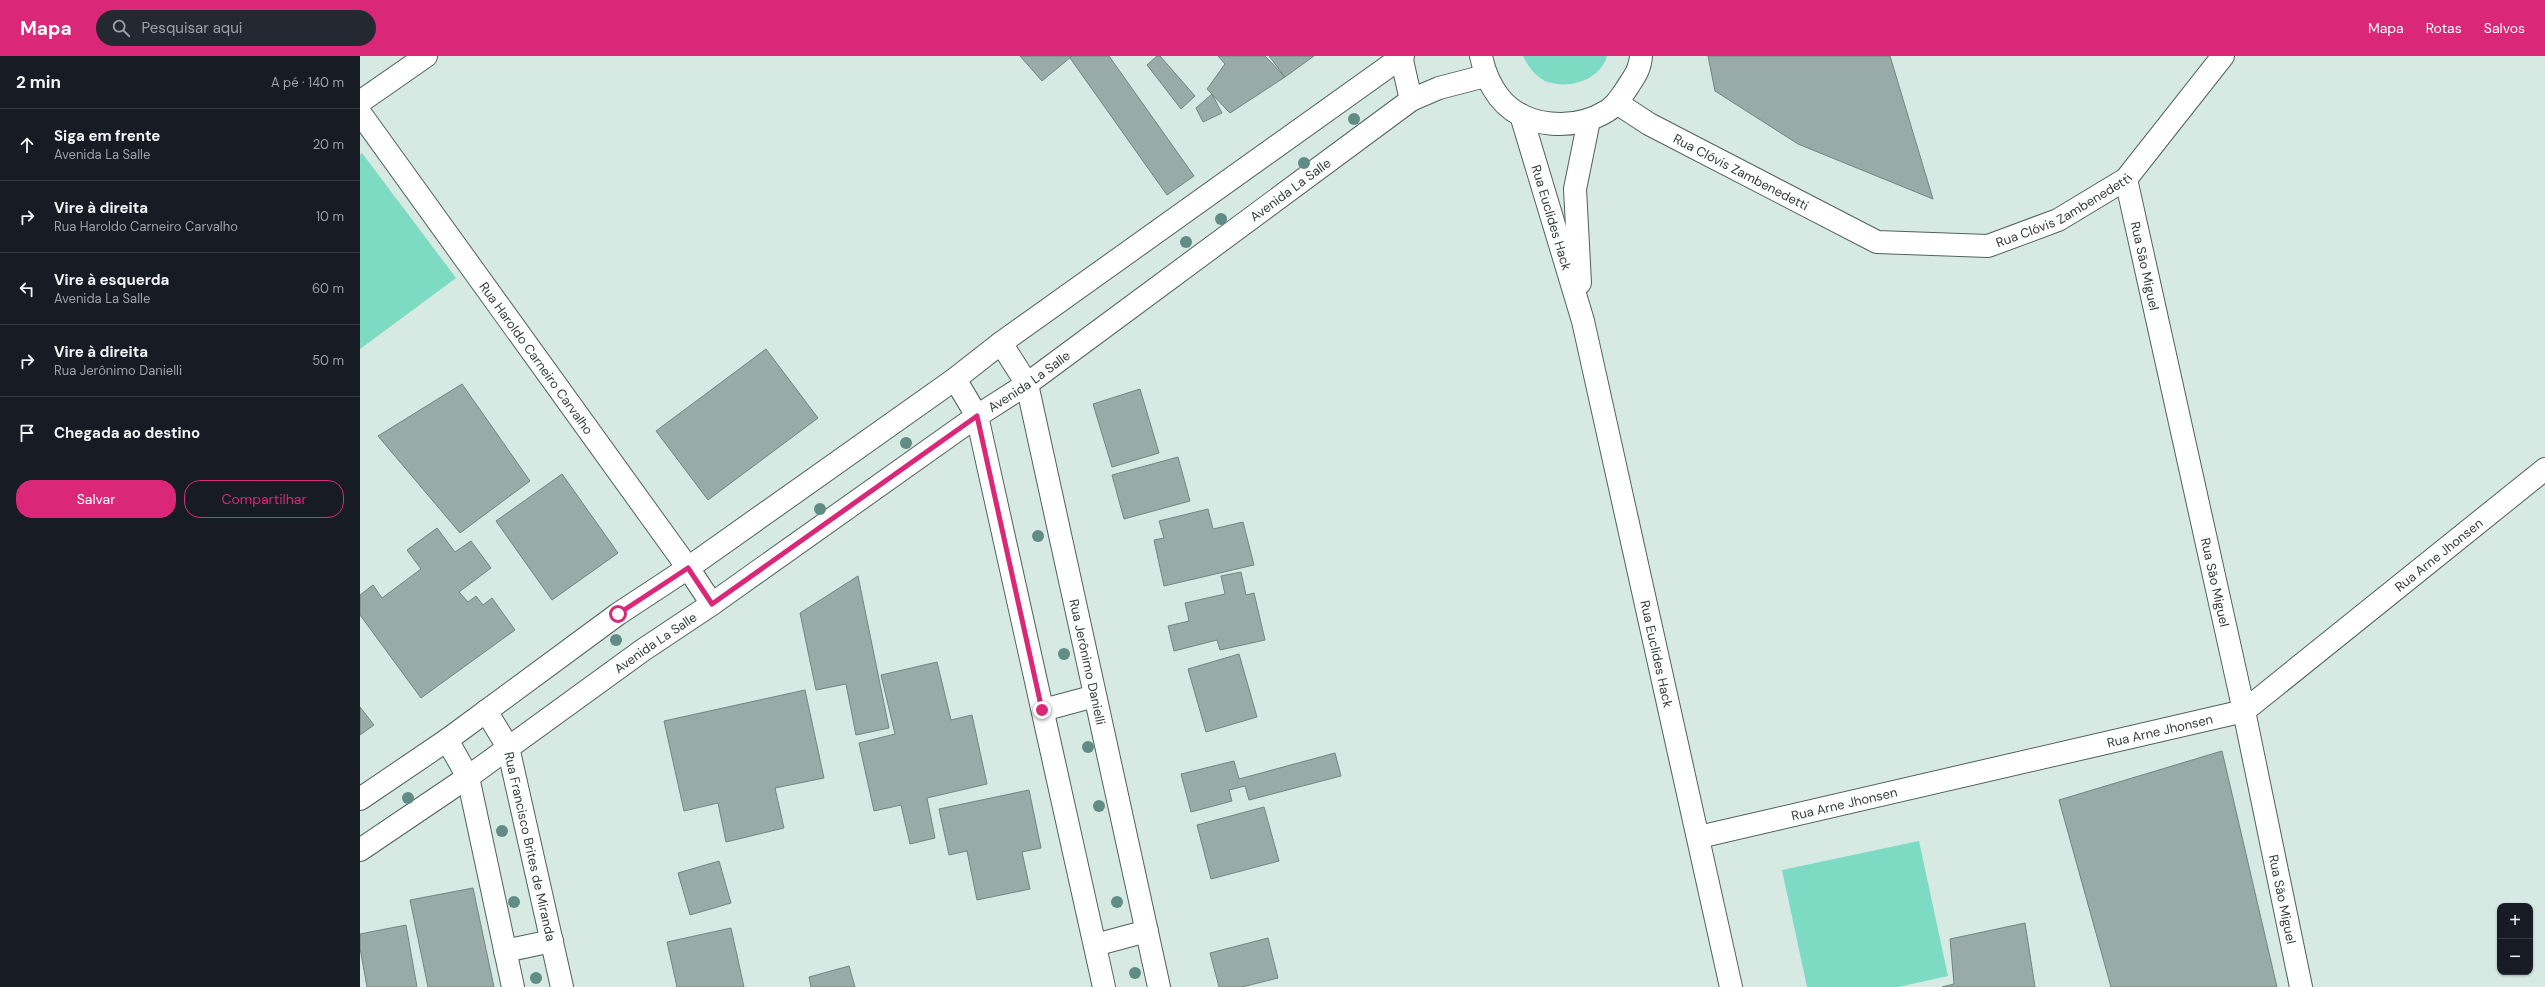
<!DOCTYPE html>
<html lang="pt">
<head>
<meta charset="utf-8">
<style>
	body { margin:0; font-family:"DM Sans",sans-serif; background:#242831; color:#f1f3f6 }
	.controls { position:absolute; right:12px; bottom:12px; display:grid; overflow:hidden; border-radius:8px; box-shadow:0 1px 3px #0004 }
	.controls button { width:36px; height:36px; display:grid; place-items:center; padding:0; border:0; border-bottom:1px solid #363941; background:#171b24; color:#f1f3f6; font:20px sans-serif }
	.stop { position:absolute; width:12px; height:12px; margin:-9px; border:3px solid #db2777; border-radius:50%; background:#fff }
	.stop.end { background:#db2777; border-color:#fff; box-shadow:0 1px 4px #0008 }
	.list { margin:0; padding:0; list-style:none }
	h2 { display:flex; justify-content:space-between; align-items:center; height:52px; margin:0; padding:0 16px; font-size:17px }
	h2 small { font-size:13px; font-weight:400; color:#9ea1a6 }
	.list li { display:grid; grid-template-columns:26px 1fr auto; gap:12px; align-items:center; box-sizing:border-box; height:72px; padding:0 16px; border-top:1px solid #363941 }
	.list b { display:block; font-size:15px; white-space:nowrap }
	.list p { margin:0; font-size:13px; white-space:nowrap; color:#9ea1a6 }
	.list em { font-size:13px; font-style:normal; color:#9ea1a6 }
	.actions { display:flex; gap:8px; padding:12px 16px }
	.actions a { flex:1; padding:9px 0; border:1px solid #db2777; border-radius:16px; text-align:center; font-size:14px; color:#db2777 }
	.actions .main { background:#db2777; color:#fff }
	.icon { flex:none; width:22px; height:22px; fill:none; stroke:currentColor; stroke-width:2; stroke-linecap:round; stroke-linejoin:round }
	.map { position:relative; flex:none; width:2185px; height:931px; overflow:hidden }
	header { display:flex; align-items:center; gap:24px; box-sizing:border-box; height:56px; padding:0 20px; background:#db2777; color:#fff }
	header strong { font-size:19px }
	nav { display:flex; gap:22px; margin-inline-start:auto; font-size:14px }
	.search { width:280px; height:36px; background:#242831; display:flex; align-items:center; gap:10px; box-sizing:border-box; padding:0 14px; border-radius:22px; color:#9ea1a6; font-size:15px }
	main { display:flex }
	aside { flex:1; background:#171b24 }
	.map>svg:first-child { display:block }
</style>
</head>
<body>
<header>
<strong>Mapa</strong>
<div class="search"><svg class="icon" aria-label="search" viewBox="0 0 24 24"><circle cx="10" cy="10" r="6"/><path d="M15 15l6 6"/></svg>Pesquisar aqui</div>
<nav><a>Mapa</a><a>Rotas</a><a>Salvos</a></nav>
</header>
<main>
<aside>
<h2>2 min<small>A pé · 140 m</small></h2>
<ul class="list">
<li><svg class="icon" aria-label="ahead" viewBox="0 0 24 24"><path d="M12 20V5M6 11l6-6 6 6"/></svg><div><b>Siga em frente</b><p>Avenida La Salle</p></div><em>20 m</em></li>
<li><svg class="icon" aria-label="right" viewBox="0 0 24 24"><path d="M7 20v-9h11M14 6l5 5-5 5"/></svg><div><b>Vire à direita</b><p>Rua Haroldo Carneiro Carvalho</p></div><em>10 m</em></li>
<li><svg class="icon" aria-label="left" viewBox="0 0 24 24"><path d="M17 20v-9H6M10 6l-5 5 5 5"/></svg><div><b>Vire à esquerda</b><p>Avenida La Salle</p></div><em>60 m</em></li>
<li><svg class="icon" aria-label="right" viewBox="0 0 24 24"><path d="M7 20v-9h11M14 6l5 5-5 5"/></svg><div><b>Vire à direita</b><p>Rua Jerônimo Danielli</p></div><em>50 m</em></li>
<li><svg class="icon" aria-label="arrive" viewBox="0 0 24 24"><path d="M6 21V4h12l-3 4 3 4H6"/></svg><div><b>Chegada ao destino</b></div></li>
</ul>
<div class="actions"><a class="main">Salvar</a><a>Compartilhar</a></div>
</aside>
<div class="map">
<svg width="2185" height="931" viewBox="0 0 2185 931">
	<rect width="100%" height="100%" fill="#d6e9e3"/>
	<!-- green -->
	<g fill="#7ddbc3">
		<path d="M 1163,0 L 1247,0 C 1240,25 1207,34 1185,25 C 1175,20 1168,10 1163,0 Z"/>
		<path d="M 2,97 L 96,222 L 0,293 L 0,99 Z"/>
		<path d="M 1559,785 L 1588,920 L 1538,931 L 1447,931 L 1422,814 Z"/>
	</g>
	<!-- building -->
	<g fill="#99aba6" stroke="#748580">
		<path d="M 660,0 L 712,0 L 682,25 Z"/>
		<path d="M 712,0 L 749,0 L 834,120 L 807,139 L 710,2 Z"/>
		<path d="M 797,0 L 800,0 L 835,40 L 821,53 L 787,9 Z"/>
		<path d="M 858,0 L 905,0 L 925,21 L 870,57 L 847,33 L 865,8 Z"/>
		<path d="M 909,0 L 954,0 L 925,21 Z"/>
		<path d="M 1348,0 L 1530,0 L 1573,143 L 1438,88 L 1355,35 Z"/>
		<path d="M 852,38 L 862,57 L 843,66 L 836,52 Z"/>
		<path d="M 406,293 L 458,362 L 348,444 L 296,375 Z"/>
		<path d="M 102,328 L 170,425 L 100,477 L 18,380 Z"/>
		<path d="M 780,333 L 799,397 L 752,411 L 733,348 Z"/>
		<path d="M 818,401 L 830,445 L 764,463 L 752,419 Z"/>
		<path d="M 202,418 L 258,497 L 192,544 L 136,465 Z"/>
		<path d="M 848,453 L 853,473 L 883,466 L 894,509 L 804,530 L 794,484 L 804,482 L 799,465 Z"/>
		<path d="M 77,472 L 95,496 L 111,485 L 131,512 L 99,536 L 108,546 L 116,540 L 123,549 L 132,542 L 155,574 L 61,642 L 0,559 L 0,539 L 13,529 L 22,542 L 61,513 L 47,494 Z"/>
		<path d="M 881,516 L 886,539 L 894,537 L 905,584 L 860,594 L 857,584 L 814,595 L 808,570 L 829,565 L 825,547 L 865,538 L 861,520 Z"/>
		<path d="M 498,520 L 529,672 L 496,679 L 486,628 L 456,634 L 440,557 Z"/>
		<path d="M 879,598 L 897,661 L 846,676 L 828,613 Z"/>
		<path d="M 577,606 L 591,664 L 612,659 L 627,728 L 567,742 L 575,782 L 550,788 L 541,749 L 514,755 L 499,687 L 535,678 L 521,619 Z"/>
		<path d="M 445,634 L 464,722 L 415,732 L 424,772 L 366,786 L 358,747 L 324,755 L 304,665 Z"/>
		<path d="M 0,651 L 14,669 L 0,679 Z"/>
		<path d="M 1862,695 L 1917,931 L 1751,931 L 1699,744 Z"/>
		<path d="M 975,697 L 981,720 L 889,744 L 885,730 L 869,734 L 872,745 L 831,756 L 821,718 L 874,705 L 879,723 Z"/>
		<path d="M 669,734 L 681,792 L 662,796 L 670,833 L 617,844 L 607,795 L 589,799 L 579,753 Z"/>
		<path d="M 904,751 L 919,805 L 851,823 L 837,769 Z"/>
		<path d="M 359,805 L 371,847 L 330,859 L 318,817 Z"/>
		<path d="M 113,832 L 134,931 L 68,931 L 50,844 Z"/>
		<path d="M 1665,867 L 1675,931 L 1582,931 L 1594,928 L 1590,883 Z"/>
		<path d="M 46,869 L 57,931 L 7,931 L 0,892 L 0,878 Z"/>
		<path d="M 371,872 L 384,931 L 317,931 L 307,886 Z"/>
		<path d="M 908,882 L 918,922 L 882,931 L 859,931 L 850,897 Z"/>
		<path d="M 489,910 L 495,931 L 451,931 L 449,921 Z"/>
	</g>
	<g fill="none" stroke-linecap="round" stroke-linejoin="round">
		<defs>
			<g id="minor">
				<path d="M 0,46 L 66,0"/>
				<path id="s1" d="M 1257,47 L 1289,68 L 1517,186 L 1628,190 L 1698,164 L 1766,123 L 1863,0"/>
				<path id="s2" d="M 0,57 L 328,512 L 352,548"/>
				<path id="s3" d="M 1766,123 L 1884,655 L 1941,931"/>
				<path id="s4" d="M 641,287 L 667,328 L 799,931"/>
				<path d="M 595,323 L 617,360 L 744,931"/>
				<path d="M 683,654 L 735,640"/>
				<path id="s5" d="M 126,655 L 148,691 L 202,931"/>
				<path d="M 87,684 L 108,721 L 153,931"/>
				<path id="s6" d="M 1339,781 L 1884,655 L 2185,413"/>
				<path d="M 735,889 L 787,875"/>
				<path d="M 145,895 L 192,885"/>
			</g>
			<g id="major">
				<path d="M 1041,0 L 1051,44"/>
				<path d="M 1121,0 C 1124,15 1129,28 1139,41 C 1164,73 1215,75 1247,55 C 1256,50 1261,41 1267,32 C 1274,21 1280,14 1281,0"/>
				<path id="s7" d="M 1161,59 L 1223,265 L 1371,931"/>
				<path d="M 1220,227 L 1215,133 L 1229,64"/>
				<path d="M 0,743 L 87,684 L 258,558 L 328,512 L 595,323 L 641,287 L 1043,0"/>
				<path id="s8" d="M 0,794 L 108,721 L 283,594 L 352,548 L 617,360 L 667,328 L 1051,44 L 1079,32 L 1125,20"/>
			</g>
		</defs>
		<!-- minor casing -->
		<use href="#minor" stroke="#51615c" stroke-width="24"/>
		<!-- major casing -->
		<use href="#major" stroke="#51615c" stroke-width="24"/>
		<!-- minor -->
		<use href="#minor" stroke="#fff" stroke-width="22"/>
		<!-- major -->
		<use href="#major" stroke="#fff" stroke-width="22"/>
	</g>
	<!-- trees -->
	<g fill="#608c83">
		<circle cx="994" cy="63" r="6"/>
		<circle cx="944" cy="107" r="6"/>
		<circle cx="861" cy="163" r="6"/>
		<circle cx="826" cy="186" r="6"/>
		<circle cx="546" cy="387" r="6"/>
		<circle cx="460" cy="453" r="6"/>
		<circle cx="678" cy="480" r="6"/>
		<circle cx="256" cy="584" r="6"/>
		<circle cx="704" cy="598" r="6"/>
		<circle cx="728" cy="691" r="6"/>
		<circle cx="48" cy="742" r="6"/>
		<circle cx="739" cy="750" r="6"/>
		<circle cx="142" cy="775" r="6"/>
		<circle cx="154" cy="846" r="6"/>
		<circle cx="757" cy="846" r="6"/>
		<circle cx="775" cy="917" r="6"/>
		<circle cx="176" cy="922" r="6"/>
	</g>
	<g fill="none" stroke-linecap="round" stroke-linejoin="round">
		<!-- route -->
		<path stroke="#db2777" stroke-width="5" d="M 258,558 L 328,512 L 352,548 L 617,360 L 682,654"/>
	</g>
	<g text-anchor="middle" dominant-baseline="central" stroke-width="3" stroke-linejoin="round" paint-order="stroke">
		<!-- street labels -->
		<g font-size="13" fill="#343c39" stroke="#fff">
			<text stroke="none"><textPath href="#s1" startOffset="142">Rua Clóvis Zambenedetti</textPath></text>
			<text stroke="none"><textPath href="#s8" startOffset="1141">Avenida La Salle</textPath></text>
			<text stroke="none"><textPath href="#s1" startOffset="490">Rua Clóvis Zambenedetti</textPath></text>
			<text stroke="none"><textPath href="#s7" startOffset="107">Rua Euclides Hack</textPath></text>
			<text stroke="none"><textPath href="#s3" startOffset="89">Rua São Miguel</textPath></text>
			<text stroke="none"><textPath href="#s2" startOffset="302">Rua Haroldo Carneiro Carvalho</textPath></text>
			<text stroke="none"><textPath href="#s8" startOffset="817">Avenida La Salle</textPath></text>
			<text stroke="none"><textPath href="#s6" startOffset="809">Rua Arne Jhonsen</textPath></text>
			<text stroke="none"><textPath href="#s3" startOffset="413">Rua São Miguel</textPath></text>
			<text stroke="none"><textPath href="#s8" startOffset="361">Avenida La Salle</textPath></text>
			<text stroke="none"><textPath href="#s7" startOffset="556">Rua Euclides Hack</textPath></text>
			<text stroke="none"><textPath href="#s4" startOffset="333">Rua Jerônimo Danielli</textPath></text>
			<text stroke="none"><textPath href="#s6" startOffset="473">Rua Arne Jhonsen</textPath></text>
			<text stroke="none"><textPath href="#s6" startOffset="149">Rua Arne Jhonsen</textPath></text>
			<text stroke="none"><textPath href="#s5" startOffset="144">Rua Francisco Brites de Miranda</textPath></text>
			<text stroke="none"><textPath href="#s3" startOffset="737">Rua São Miguel</textPath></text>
		</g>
	</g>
</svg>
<div class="controls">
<button>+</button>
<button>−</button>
</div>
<div class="stop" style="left:258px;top:558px"></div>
<div class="stop end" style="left:682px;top:654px"></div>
</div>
</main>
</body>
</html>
